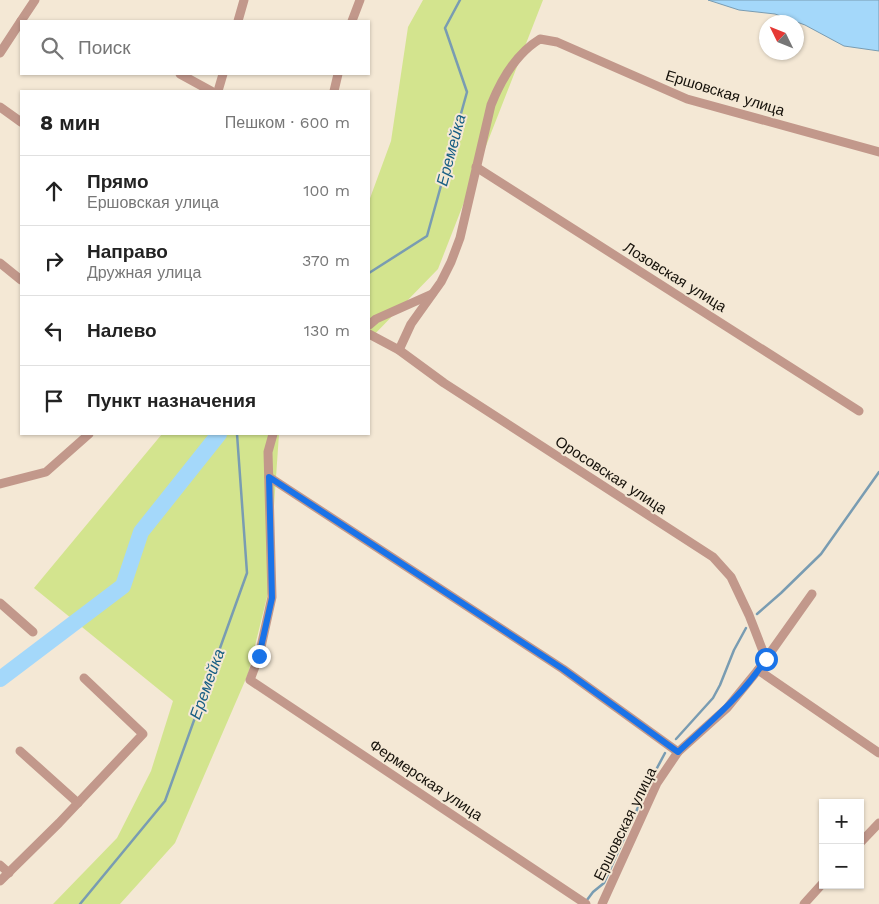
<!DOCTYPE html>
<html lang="ru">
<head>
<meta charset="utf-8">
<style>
	body { margin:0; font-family:"Work Sans",sans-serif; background:#f6f6f6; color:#222 }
	.controls { position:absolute; right:15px; bottom:15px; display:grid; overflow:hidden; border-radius:0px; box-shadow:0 1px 4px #0004 }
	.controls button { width:45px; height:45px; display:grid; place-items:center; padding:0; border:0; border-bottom:1px solid #e0e0e0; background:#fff; color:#222; font:25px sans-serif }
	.compass { position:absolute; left:759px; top:15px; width:45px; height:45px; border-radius:50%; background:#fff; box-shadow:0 1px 4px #0004; rotate:313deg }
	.stop { position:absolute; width:15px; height:15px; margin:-11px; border:4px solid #1a73e8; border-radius:50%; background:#fff }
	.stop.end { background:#1a73e8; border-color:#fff; box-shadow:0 1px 5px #0008 }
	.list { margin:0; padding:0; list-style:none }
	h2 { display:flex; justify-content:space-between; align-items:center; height:65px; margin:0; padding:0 20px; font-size:21px }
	h2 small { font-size:16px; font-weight:400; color:#767676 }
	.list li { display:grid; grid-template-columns:32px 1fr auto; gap:15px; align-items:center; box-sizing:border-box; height:70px; padding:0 20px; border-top:1px solid #e0e0e0 }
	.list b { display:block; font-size:19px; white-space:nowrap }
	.list p { margin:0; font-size:16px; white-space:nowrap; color:#767676 }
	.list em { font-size:16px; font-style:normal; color:#767676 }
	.icon { flex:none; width:28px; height:28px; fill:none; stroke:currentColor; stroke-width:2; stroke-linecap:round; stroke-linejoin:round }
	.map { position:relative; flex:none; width:879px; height:904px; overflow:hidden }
	.search { position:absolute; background:#fff; box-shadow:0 1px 4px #0004; left:20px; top:20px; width:350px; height:55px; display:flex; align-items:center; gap:12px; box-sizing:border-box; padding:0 18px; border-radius:0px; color:#767676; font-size:19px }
	.panel { position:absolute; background:#fff; box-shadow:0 1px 4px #0004; left:20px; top:90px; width:350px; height:345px; border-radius:0px }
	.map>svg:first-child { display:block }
</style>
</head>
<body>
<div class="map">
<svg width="879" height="904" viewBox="0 0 879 904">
	<rect width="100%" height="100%" fill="#f4e8d5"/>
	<!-- green -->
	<g fill="#d3e48e">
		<path d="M 423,0 L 543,0 L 438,269 L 369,340 L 369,201 L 391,141 L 408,27 Z"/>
		<path d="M 162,434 L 279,434 L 268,593 L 248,674 L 175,843 L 120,904 L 53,904 L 117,838 L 151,771 L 173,701 L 34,588 Z"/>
	</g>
	<!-- water -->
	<path fill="#a4d8fa" stroke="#799cb2" d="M 708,0 L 879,0 L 879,51 L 844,46 L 805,25 L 775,14 L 739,10 Z"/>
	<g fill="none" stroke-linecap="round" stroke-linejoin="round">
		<!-- stream -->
		<g stroke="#799cb2" stroke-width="2.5">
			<path d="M 369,273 L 427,236 L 467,92 L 445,28 L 460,0"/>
			<path d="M 757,614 L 781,593 L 821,554 L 879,472"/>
			<path d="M 676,739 L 713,698 L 720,685 L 734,650 L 746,628"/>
			<path d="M 587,900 L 593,892 L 604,883 L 648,785 L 665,753"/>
			<path d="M 80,904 L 165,801 L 247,573 L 237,434"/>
		</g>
		<!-- river -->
		<path stroke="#a4d8fa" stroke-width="16" d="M 0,679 L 123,586 L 141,532 L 219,434"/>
		<!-- street -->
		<g stroke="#c2988b" stroke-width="9">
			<path d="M 21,21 L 35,0"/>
			<path d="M 238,21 L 244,0"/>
			<path d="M 352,21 L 360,0"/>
			<path d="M 0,53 L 21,21"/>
			<path d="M 180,74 L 211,91"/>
			<path d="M 218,91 L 223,74"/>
			<path d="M 334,91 L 338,74"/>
			<path d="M 0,107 L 21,122"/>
			<path d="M 476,167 L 859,411"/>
			<path d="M 0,263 L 21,280"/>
			<path d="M 369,325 L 376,319 L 432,294"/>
			<path d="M 369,334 L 399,350 L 444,383 L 713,557 L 731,577 L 749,615 L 766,659"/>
			<path d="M 399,350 L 411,324 L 441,282 L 451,262 L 460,238 L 491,105 C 501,80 517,53 540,39 L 557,42 L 687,99 L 879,152"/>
			<path d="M 273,434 L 268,452 L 272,597 L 259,656 L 250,680 L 586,904"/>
			<path d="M 269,477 L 563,669 L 678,752"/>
			<path d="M 0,484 L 46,472 L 89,434"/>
			<path d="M 812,594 L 758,670 L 879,753"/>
			<path d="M 0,603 L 33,632"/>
			<path d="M 20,751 L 78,803"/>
			<path d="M 860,843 L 879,823"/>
			<path d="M 0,865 L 9,873"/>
			<path d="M 0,881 L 59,823 L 143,734 L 84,678"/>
			<path d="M 602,904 L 657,783 L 678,752 L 727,708 L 758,670"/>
			<path d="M 804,904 L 823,883"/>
		</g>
	</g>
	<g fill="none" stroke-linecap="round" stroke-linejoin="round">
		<!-- route -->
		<path stroke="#1a73e8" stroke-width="6" d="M 259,656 L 272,598 L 269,477 L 563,669 L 678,752 C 709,723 743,695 766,659"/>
	</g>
	<g text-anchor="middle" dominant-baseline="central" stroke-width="4" stroke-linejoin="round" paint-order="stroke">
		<!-- street labels -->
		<g font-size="15" fill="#15110a" stroke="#f4e8d5">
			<text transform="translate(725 93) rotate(17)">Ершовская улица</text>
			<text transform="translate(675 277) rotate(32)">Лозовская улица</text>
			<text transform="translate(611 475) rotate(33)">Оросовская улица</text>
			<text transform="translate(426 780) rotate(34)">Фермерская улица</text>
			<text transform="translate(625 824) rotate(-64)">Ершовская улица</text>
		</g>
		<!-- water labels -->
		<g font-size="16" font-style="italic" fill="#175e84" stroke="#f4e8d5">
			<text transform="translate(451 150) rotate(-75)">Еремейка</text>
			<text transform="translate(207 684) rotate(-70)">Еремейка</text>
		</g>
	</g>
</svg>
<div class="controls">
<button>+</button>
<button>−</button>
</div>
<svg class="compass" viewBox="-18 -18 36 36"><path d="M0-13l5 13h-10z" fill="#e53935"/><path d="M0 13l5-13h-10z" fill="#767676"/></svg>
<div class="stop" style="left:766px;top:659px"></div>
<div class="stop end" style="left:259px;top:656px"></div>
<div class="search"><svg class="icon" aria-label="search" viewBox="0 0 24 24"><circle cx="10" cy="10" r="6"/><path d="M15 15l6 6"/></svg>Поиск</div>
<section class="panel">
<h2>8 мин<small>Пешком · 600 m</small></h2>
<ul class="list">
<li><svg class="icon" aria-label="ahead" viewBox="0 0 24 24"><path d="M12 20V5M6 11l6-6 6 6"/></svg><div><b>Прямо</b><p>Ершовская улица</p></div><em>100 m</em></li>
<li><svg class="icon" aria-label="right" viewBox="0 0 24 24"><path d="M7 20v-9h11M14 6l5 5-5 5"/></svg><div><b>Направо</b><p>Дружная улица</p></div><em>370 m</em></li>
<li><svg class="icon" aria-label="left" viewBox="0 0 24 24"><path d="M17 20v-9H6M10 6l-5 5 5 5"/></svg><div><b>Налево</b></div><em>130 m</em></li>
<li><svg class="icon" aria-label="arrive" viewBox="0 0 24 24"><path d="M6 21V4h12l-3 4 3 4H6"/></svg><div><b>Пункт назначения</b></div></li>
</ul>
</section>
</div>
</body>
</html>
